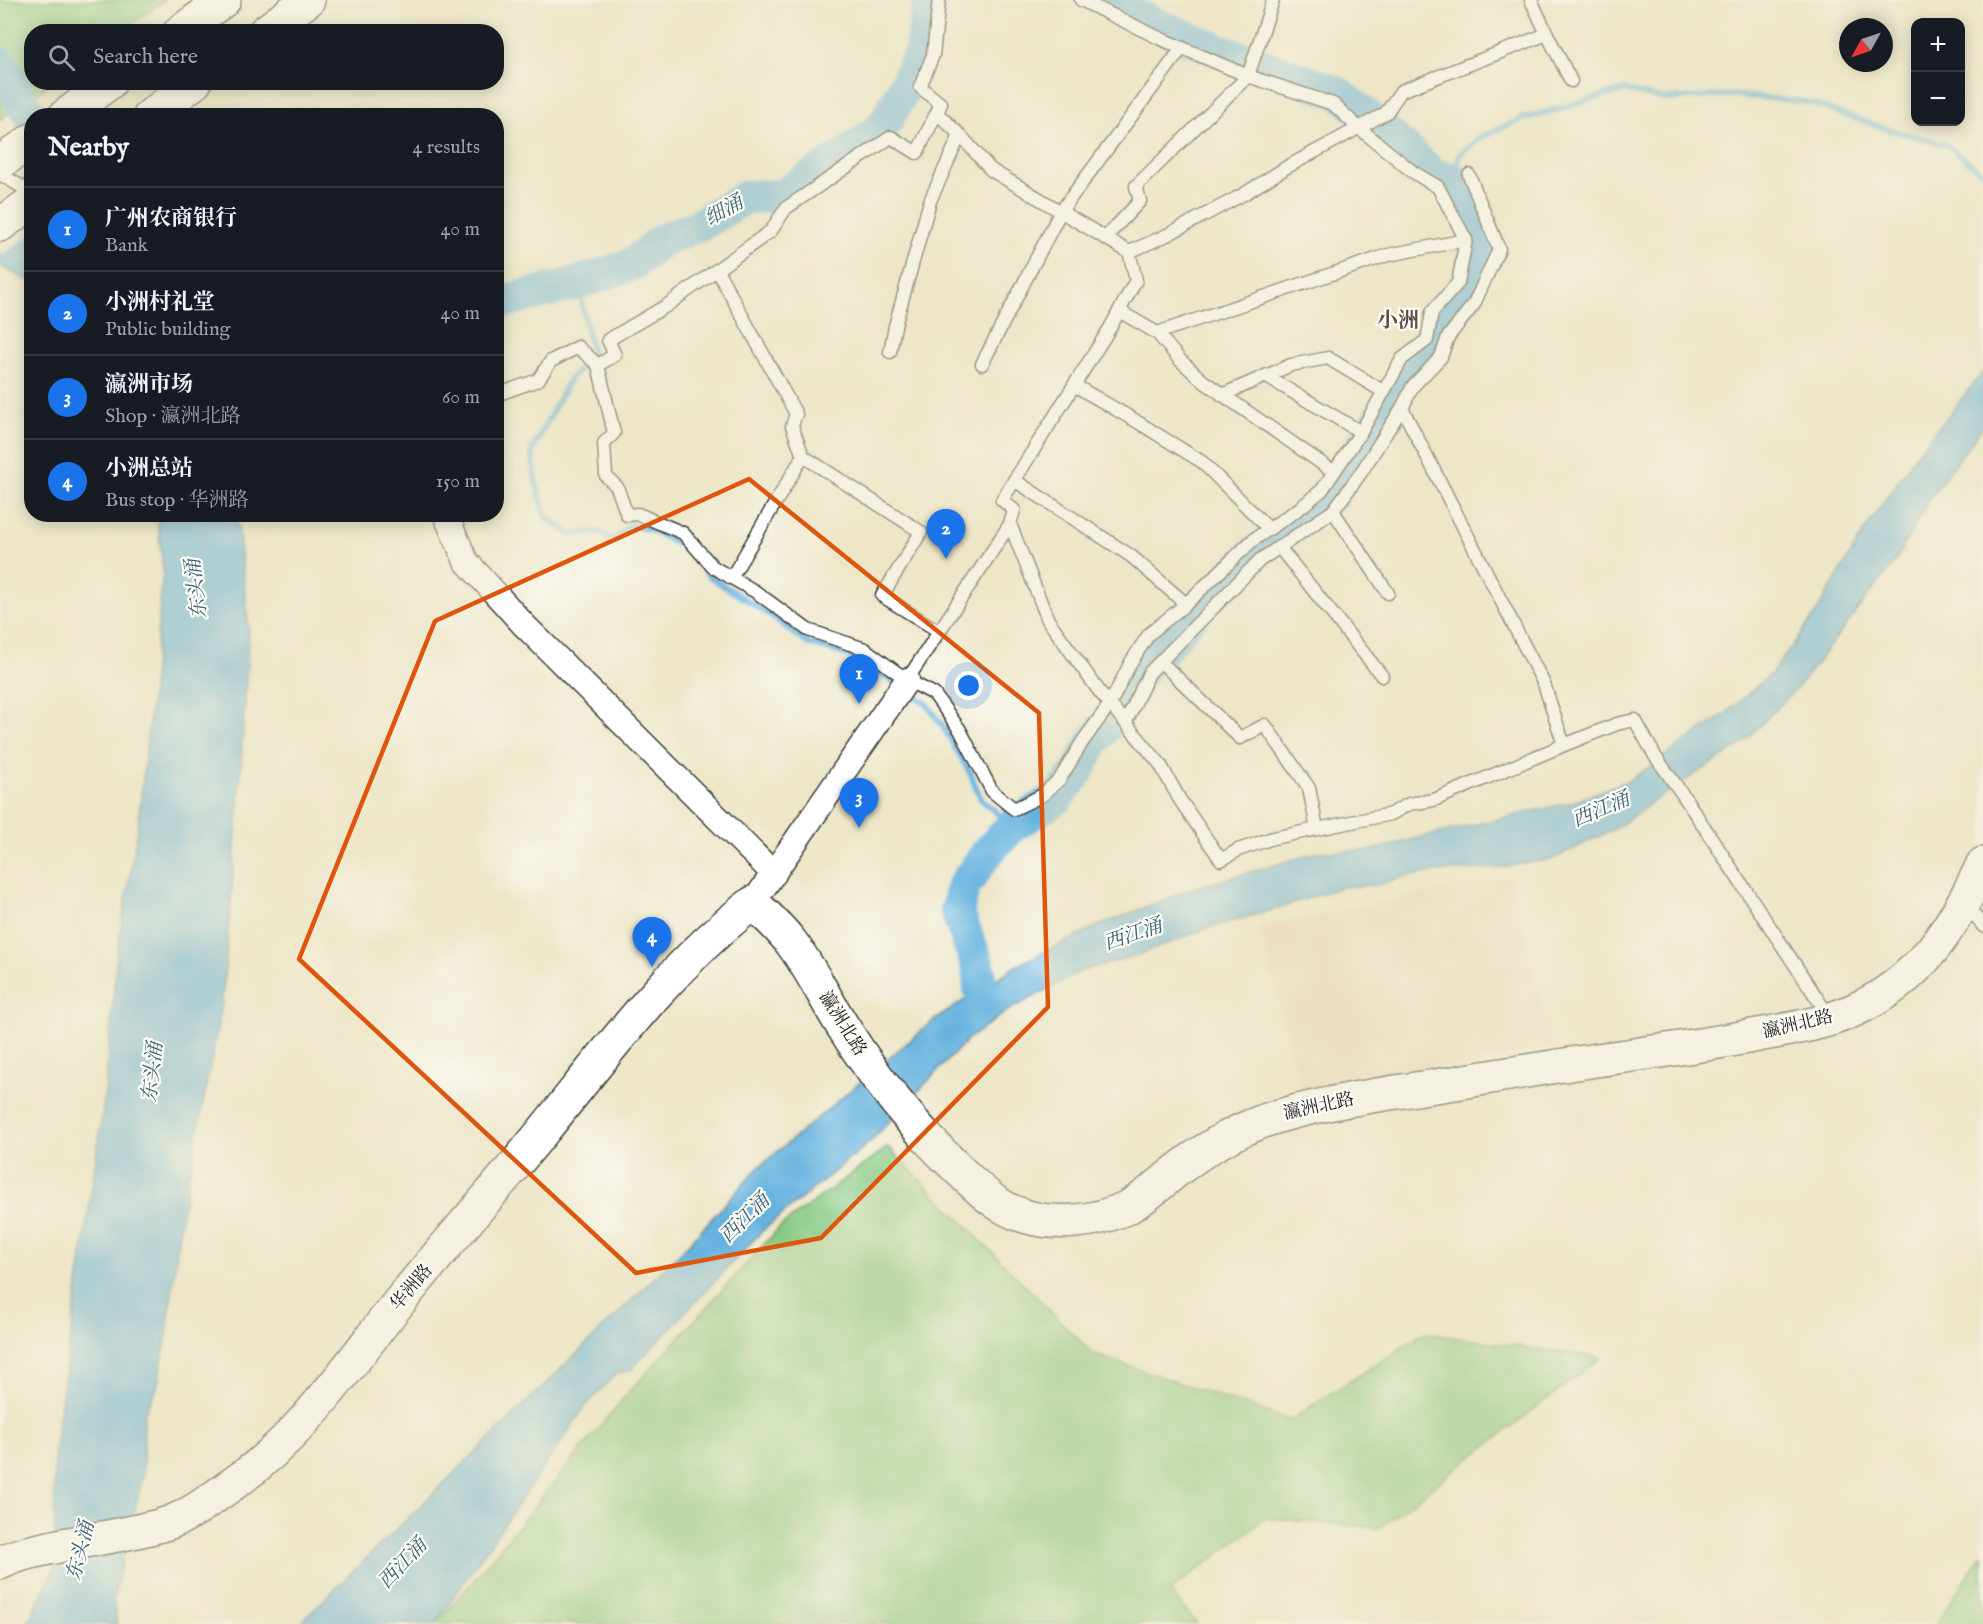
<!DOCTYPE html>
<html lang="en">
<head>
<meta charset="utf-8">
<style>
	body { margin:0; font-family:"IM FELL English","Noto Serif SC",serif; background:#242831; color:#f1f3f6 }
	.controls { position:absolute; right:18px; top:18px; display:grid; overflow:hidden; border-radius:12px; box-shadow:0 3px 15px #0003 }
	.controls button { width:54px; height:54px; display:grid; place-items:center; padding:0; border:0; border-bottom:2px solid #363941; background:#171b24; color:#f1f3f6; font:30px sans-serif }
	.compass { position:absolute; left:1839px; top:18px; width:54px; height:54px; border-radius:50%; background:#171b24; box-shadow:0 3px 15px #0003; rotate:230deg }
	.you { position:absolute; left:969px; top:686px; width:21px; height:21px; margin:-15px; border:4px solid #fff; border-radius:50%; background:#1a73e8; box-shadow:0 0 0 9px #1a73e833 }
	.badge { display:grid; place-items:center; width:39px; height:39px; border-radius:50%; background:#1a73e8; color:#fff; font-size:20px; font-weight:700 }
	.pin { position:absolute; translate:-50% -50px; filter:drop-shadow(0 2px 3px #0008) }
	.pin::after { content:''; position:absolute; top:32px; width:21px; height:18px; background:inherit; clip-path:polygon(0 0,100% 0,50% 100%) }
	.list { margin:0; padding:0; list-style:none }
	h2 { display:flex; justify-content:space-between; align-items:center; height:78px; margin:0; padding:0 24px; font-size:26px }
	h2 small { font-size:20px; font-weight:400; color:#9ea1a6 }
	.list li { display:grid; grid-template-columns:39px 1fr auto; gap:18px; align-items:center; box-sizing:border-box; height:84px; padding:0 24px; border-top:2px solid #363941 }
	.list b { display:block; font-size:22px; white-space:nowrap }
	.list p { margin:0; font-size:20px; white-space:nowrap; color:#9ea1a6 }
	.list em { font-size:20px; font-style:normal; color:#9ea1a6 }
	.icon { flex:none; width:33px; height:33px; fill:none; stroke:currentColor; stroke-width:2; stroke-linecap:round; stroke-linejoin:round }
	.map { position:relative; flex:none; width:1983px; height:1624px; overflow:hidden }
	.search { position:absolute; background:#171b24; box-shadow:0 3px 15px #0003; left:24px; top:24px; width:480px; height:66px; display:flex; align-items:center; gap:15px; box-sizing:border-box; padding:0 21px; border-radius:24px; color:#9ea1a6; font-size:22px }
	.panel { position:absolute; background:#171b24; box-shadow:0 3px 15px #0003; left:24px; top:108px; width:480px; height:414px; border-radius:24px }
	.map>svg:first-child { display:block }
</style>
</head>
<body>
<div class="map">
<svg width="1983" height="1624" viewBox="0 0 1983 1624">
	<rect width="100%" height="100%" fill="#fdfcf7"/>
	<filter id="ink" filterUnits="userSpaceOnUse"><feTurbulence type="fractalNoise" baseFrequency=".0167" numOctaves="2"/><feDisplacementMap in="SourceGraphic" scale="12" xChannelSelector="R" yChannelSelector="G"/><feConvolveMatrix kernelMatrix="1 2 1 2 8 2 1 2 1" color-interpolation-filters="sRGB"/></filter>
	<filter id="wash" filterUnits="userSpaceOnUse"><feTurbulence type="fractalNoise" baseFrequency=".008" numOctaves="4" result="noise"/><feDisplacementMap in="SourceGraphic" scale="24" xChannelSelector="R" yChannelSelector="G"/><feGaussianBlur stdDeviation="1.35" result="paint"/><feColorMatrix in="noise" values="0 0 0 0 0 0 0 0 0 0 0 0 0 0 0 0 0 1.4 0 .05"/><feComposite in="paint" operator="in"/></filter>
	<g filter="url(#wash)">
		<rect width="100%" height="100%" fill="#ede6c7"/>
		<!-- built -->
		<path fill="#ead8ba" d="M 1509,877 L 1552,1046 L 1301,1092 L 1259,927 Z"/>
		<!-- green -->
		<g fill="#85c982" stroke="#50724f" stroke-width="1.5">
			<path d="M 0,0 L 165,0 L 122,31 L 32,32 L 32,82 L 52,83 L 0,120 Z"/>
			<path d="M 888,1147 L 1093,1354 L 1290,1420 L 1424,1333 L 1601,1358 L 1379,1528 L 1266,1518 L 1170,1591 L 1197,1624 L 435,1624 L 463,1593 L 627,1394 L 781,1226 Z"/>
			<path d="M 1981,1555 L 1983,1556 L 1983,1624 L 1936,1624 Z"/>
		</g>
		<!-- water -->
		<g fill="#66b3df" stroke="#41687e" stroke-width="1.5">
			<path d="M 0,188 L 31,207 L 31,282 L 0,266 Z"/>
			<path d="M 1983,372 L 1983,426 L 1930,498 L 1894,563 L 1798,687 L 1740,746 L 1664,794 L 1618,827 L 1553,859 L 1497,868 L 1435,872 L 1403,877 L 1378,885 L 1341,887 L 1276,909 L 1205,929 L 1144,953 L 1081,971 L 1009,1010 L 968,1039 L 870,1142 L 762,1231 L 631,1370 L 616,1374 L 587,1404 L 435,1624 L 299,1624 L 681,1252 L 758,1168 L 933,1021 L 1016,966 L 1098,926 L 1191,889 L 1319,852 L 1372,850 L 1439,833 L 1572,802 L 1630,780 L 1725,714 L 1773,672 L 1815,615 L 1863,533 L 1915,456 Z"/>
			<path d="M 157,515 L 234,515 L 238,526 L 249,631 L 238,813 L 222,1005 L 181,1218 L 167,1334 L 157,1388 L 144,1413 L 143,1476 L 113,1600 L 117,1624 L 27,1624 L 55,1567 L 54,1453 L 104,1102 L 117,955 L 137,832 L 149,722 L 163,571 Z"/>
		</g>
		<!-- pier -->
		<path fill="#ede6c7" d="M 0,185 L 32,203 L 32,234 L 0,256 Z"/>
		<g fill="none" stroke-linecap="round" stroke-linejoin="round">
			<!-- stream -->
			<g stroke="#66b3df" stroke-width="6">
				<path d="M 1454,179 L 1460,154 L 1481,137 L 1522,119 L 1624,90 L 1663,99 L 1733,95 L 1807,102 L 1887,129 L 1947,145 L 1983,173"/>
				<path d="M 578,283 L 592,355 L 569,380 L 532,451 L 536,483 L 546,517 L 570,534 L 600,532 L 614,541 L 631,525 L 652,530 L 687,549 L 710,577 L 770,615 L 807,643 L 857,658 L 896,684"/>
				<path d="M 905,690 L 926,703 L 942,725 L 970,773 L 981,799 L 1012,826"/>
			</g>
			<!-- river -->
			<g stroke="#66b3df" stroke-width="34">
				<path d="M 0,63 L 24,106 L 32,116"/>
				<path d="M 496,300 L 505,301 L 578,283 L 631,265 L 662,240 L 698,226 L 746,197 L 781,196 L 843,157 L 882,128 L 900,96 L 921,51 L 929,0"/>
				<path d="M 980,989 L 978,966 L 957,911 L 964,885 L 988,852 L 1012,826 L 1057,798 L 1077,772 L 1094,740 L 1116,715 L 1146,663 L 1165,647 L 1202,604 L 1255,553 L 1304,518 L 1332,494 L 1386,409 L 1408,370 L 1431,350 L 1439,325 L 1467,294 L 1482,230 L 1454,179 L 1435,176 L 1380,126 L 1338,93 L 1205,45 L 1123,10 L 1107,0"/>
			</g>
		</g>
	</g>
	<g filter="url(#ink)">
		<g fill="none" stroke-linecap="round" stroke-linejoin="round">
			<defs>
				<g id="service">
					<path d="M 939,0 L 933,55 L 920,87 L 941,104 L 917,153 L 891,137 L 786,208 L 771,231 L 666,306 L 608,340 L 615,355 L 598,365 L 614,433 L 604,443 L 606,476 L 617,487 L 627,515 L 638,514 L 683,533 L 713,567 L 756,592 L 808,630 L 865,649 L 907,680 L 934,694 L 960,730 L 992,791 L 1014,809 L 1041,796 L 1060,779 L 1083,741 L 1110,704 L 1131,662 L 1149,634 L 1186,604 L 1253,540 L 1300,508 L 1322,490 L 1361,432 L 1402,359 L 1427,340 L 1432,312 L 1458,283 L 1466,240 L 1438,187 L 1413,172 L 1359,128 L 1333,104 L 1248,76 L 1159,38 L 1081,0"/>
					<path d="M 1531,0 L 1547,34 L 1401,91 L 1386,113 L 1287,167 L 1244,194 L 1167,235 L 1129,252 L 1136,280 L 1110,328 L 1002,500 L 1014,510 L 1010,524 L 1048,620 L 1099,691 L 1160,764 L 1180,800 L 1221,860 L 1238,850 L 1273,838 L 1391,814 L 1409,804 L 1434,800 L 1564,745 L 1617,724 L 1635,720 L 1655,756 L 1683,795 L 1830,1018"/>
					<path d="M 1547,34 L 1571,81"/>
					<path d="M 937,113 L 960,135 L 991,170 L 1129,252"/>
					<path d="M 0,174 L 32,193"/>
					<path d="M 1105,238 L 1140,201 L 1136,186 L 1248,76 L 1273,0"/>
					<path d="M 717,270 L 796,414 L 792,426 L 803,456 L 731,578"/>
					<path d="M 1119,311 L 1157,333 L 1180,360 L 1203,381 L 1334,472"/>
					<path d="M 1157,333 L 1388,255 L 1466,240"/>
					<path d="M 890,352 L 895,326 L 930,201 L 960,135"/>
					<path d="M 982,364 L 1061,211 L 1182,48"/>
					<path d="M 1265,376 L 1361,432"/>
					<path d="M 1074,385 L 1136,421 L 1202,462 L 1269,529"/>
					<path d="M 496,395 L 538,380 L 551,361 L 578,347 L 598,365"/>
					<path d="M 1222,395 L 1291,365 L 1328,358 L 1384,392"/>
					<path d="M 1402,408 L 1544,684 L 1564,745"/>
					<path d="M 803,456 L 921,532 L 882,596 L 940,632"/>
					<path d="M 1014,480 L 1131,556 L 1186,604"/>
					<path d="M 1333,511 L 1388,593"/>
					<path d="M 1279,547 L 1382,676"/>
					<path d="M 1161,662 L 1240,738 L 1265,725 L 1309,788 L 1317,829"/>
					<path d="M 907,680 L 1010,524"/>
					<path d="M 1126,722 L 1149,673 L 1260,560 L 1333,511 L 1360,474 L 1402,408 L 1413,386 L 1441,357 L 1448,337 L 1474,304 L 1499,249 L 1469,175"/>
					<path d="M 1965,904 L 1983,926"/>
				</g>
				<g id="minor">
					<path d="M 445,514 L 466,561 L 523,624 L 774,874"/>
					<path d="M 753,903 L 907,680"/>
				</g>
				<path id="secondary" d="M 0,1563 C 17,1554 35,1551 54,1547 C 91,1539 136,1534 171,1522 C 194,1513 217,1495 237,1481 C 304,1434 349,1364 400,1301 C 446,1244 496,1189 543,1131 C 608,1051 670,966 753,903 C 766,915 779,927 790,941 C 811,968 826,1001 845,1030 C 875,1078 916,1130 958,1169 C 978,1188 997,1208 1024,1216 C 1056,1226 1096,1222 1126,1208 C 1146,1198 1163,1181 1180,1168 C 1210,1145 1244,1126 1279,1116 C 1334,1100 1392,1093 1448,1084 C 1509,1074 1571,1063 1633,1055 C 1675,1049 1716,1043 1758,1035 C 1790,1029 1823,1024 1852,1011 C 1919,982 1953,928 1983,864"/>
				<g id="motorway">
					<path d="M 180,32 L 224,0"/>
					<path d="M 265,32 L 308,0"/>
					<path d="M 65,116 L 110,82"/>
					<path d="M 150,116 L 195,82"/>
					<path d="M 0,163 L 32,140"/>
					<path d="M 0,225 L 32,202"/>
				</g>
			</defs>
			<!-- service casing -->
			<use href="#service" stroke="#3b3a36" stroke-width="15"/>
			<!-- minor casing -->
			<use href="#minor" stroke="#3b3a36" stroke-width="27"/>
			<!-- secondary casing -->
			<use href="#secondary" stroke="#3b3a36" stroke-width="36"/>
			<!-- motorway casing -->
			<use href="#motorway" stroke="#3b3a36" stroke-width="36"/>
			<!-- service -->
			<use href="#service" stroke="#fff" stroke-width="12"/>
			<!-- minor -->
			<use href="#minor" stroke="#fff" stroke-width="24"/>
			<!-- secondary -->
			<use href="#secondary" stroke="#fff" stroke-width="33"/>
			<!-- motorway -->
			<use href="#motorway" stroke="#fff" stroke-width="33"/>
		</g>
	</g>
	<!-- marked area -->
	<path d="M0 0H1983V1624H0ZM 749,479 L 1039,713 L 1048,1007 L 821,1238 L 636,1273 L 299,959 L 435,621 Z" fill="#ede6c7" fill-opacity=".55" fill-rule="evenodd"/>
	<path fill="none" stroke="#de560d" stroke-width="4.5" stroke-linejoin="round" d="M 749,479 L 1039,713 L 1048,1007 L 821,1238 L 636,1273 L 299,959 L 435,621 Z"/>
	<g text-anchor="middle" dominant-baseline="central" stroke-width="4.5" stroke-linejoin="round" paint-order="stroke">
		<!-- street labels -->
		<g font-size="18" fill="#1c1c1c" stroke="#fdfcf7">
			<text transform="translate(842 1024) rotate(58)">瀛洲北路</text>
			<text transform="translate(1798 1025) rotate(-13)">瀛洲北路</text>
			<text transform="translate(1319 1107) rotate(-12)">瀛洲北路</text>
			<text transform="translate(412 1288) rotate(-50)">华洲路</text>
		</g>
		<!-- water labels -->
		<g font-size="20" font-style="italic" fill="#3d6074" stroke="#fdfcf7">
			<text transform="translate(724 211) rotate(-29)">细涌</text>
			<text transform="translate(197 589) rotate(-97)">东头涌</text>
			<text transform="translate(1601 810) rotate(-23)">西江涌</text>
			<text transform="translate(1133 935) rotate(-19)">西江涌</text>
			<text transform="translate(153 1072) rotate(-84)">东头涌</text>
			<text transform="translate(745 1219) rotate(-45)">西江涌</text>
			<text transform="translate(81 1551) rotate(-76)">东头涌</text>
			<text transform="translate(403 1564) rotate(-47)">西江涌</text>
		</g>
		<!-- quarter labels -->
		<g font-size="21" font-weight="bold" fill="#614c43" stroke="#fdfcf7">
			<text x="1398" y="321">小洲</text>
		</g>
	</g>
</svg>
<div class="controls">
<button>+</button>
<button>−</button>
</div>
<svg class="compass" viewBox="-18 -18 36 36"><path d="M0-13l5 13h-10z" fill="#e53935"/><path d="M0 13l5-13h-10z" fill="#9ea1a6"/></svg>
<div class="you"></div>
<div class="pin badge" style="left:859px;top:704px">1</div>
<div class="pin badge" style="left:946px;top:559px">2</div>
<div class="pin badge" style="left:859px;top:828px">3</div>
<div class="pin badge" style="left:652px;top:967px">4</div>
<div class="search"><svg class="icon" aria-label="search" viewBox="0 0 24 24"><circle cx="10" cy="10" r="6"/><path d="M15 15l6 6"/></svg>Search here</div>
<section class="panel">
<h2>Nearby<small>4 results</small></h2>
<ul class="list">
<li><span class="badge">1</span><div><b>广州农商银行</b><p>Bank</p></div><em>40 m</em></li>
<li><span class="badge">2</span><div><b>小洲村礼堂</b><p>Public building</p></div><em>40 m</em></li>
<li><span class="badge">3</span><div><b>瀛洲市场</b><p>Shop · 瀛洲北路</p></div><em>60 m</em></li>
<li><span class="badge">4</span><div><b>小洲总站</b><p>Bus stop · 华洲路</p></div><em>150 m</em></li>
</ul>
</section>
</div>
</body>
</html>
